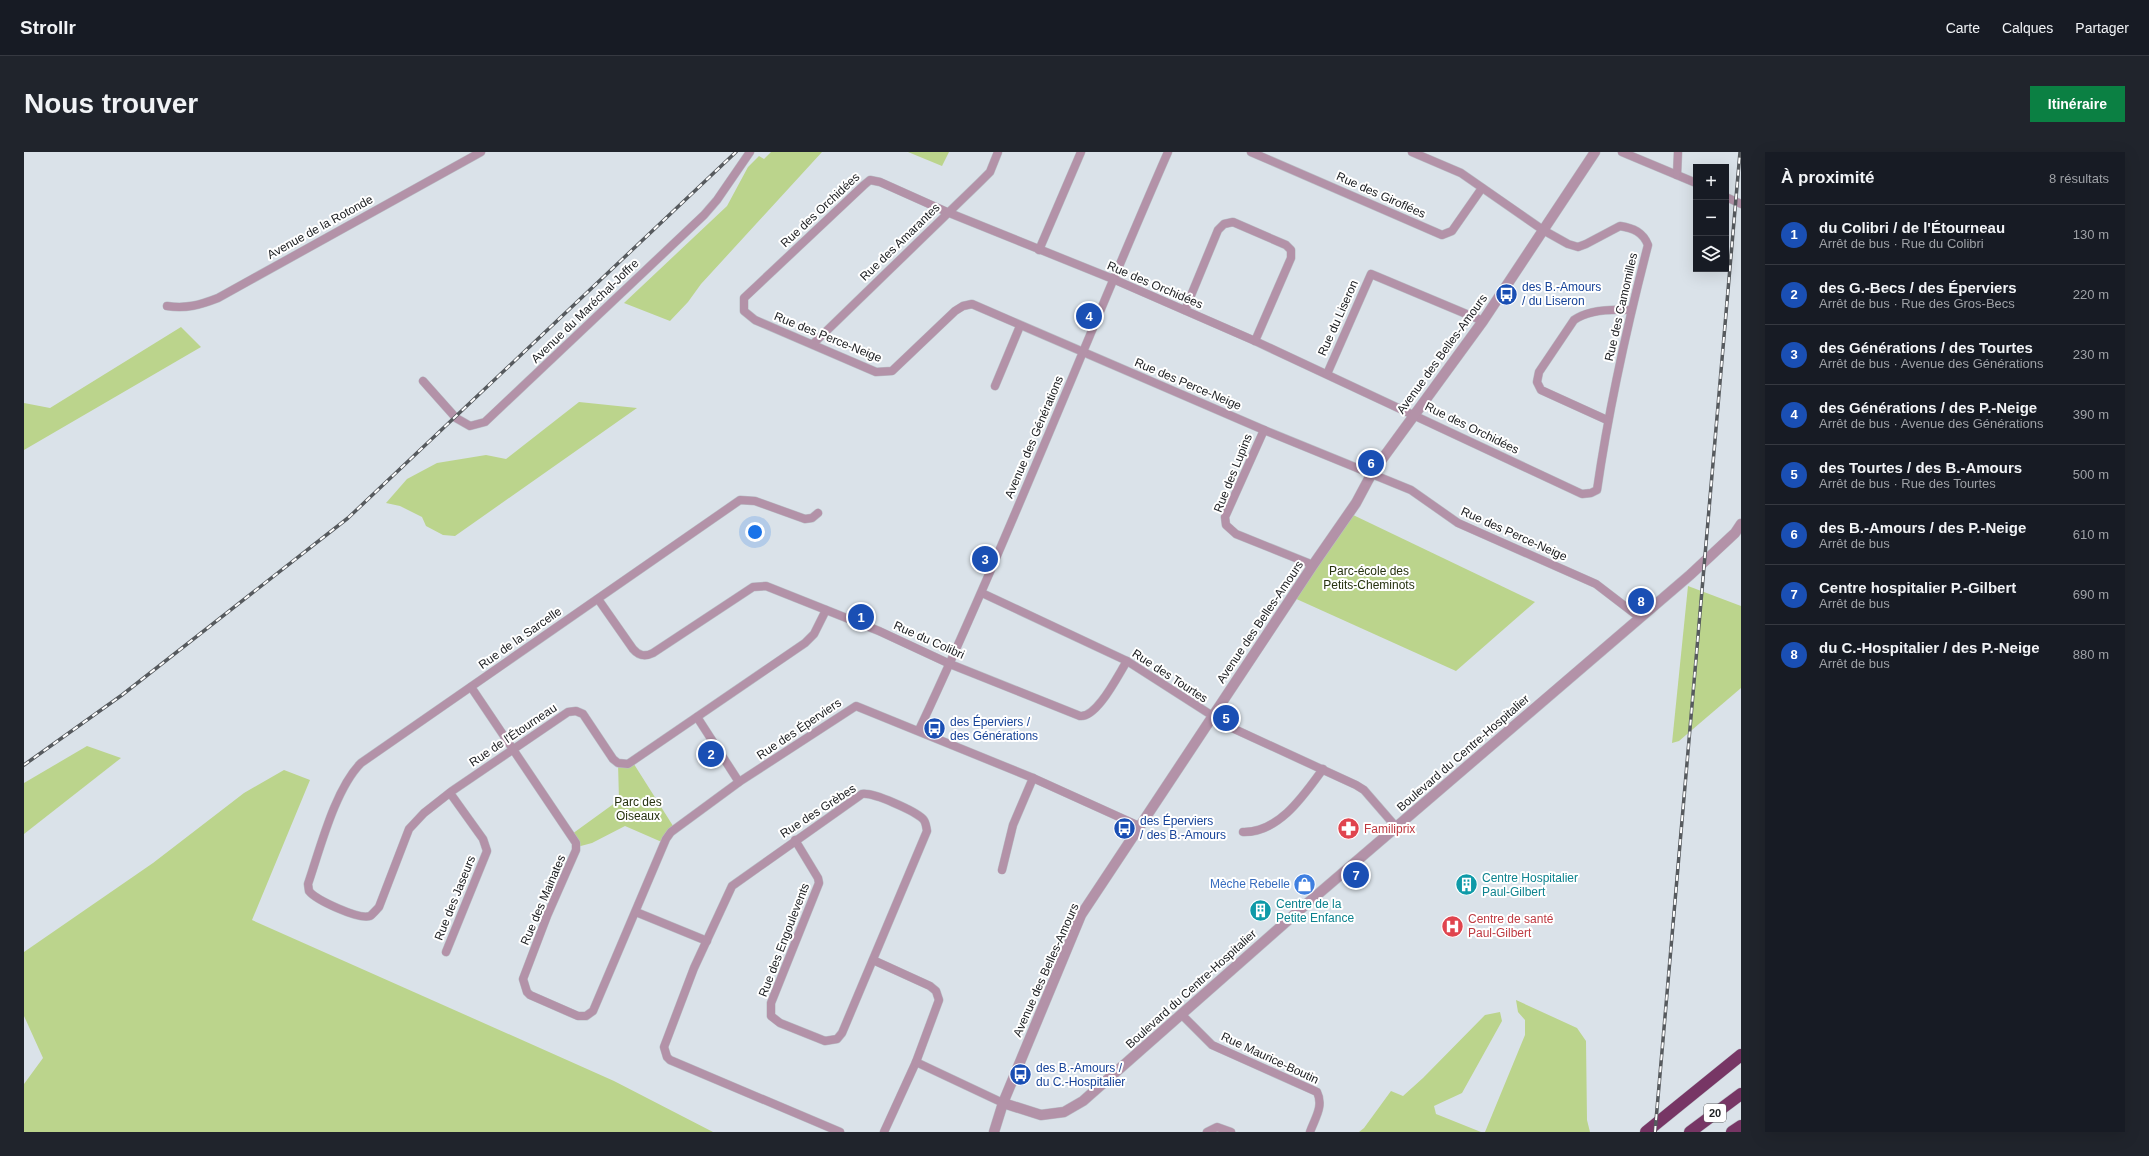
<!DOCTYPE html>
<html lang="fr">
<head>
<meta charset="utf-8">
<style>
	body { margin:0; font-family:Helvetica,sans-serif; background:#20242c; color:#f1f3f6 }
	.controls { position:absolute; right:12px; top:12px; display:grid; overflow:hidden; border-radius:0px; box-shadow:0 4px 16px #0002 }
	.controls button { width:36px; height:36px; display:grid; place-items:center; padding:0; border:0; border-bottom:1px solid #363941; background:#171b24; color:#f1f3f6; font:20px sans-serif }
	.you { position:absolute; left:731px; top:380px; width:14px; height:14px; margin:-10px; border:3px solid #fff; border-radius:50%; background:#1a73e8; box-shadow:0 0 0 6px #1a73e833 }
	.badge { display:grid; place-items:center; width:26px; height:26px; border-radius:50%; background:#0b8043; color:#fff; font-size:13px; font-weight:700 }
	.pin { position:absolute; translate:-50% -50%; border:2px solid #fff; box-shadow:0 1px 4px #0006 }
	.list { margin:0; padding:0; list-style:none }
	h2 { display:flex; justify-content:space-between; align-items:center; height:52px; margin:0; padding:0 16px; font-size:17px }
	h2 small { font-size:13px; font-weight:400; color:#9ea1a6 }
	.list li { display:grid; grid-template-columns:26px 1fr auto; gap:12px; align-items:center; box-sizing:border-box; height:60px; padding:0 16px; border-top:1px solid #363941 }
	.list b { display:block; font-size:15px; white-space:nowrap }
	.list p { margin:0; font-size:13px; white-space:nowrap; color:#9ea1a6 }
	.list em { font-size:13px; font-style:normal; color:#9ea1a6 }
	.icon { flex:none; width:22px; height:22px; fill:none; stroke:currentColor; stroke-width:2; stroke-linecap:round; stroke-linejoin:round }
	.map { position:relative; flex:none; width:1717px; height:980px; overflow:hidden; border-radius:0px }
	header { display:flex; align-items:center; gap:24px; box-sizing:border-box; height:56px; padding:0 20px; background:#171b24; border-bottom:1px solid #363941 }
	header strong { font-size:19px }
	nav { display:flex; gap:22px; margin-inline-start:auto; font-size:14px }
	.intro { display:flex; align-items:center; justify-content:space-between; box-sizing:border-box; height:96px; padding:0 24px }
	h1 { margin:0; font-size:28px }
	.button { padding:10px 18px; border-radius:0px; background:#0b8043; color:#fff; font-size:14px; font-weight:700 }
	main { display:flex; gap:24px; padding:0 24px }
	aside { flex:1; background:#171b24; border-radius:0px; box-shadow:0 4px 16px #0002 }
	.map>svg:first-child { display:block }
</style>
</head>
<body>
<header>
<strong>Strollr</strong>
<nav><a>Carte</a><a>Calques</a><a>Partager</a></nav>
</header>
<div class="intro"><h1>Nous trouver</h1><a class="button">Itinéraire</a></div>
<main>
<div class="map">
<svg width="1717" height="980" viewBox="0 0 1717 980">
	<rect width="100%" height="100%" fill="#dae2e9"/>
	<!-- green -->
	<g fill="#bbd48c">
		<path d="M 747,0 L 798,0 L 677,132 L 664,150 L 646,169 L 600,151 L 703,54 L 724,15 L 735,4 L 740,7 Z"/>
		<path d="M 884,0 L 925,0 L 918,14 Z"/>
		<path d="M 157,175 L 177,195 L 0,298 L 0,251 L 26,256 Z"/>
		<path d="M 555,250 L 613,256 L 431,384 L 419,383 L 402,374 L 398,365 L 376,354 L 362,351 L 383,327 L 413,311 L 462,303 L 482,307 Z"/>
		<path d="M 1325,361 L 1511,450 L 1432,519 L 1268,445 Z"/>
		<path d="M 1664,434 L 1717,454 L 1717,536 L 1655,589 L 1648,591 Z"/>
		<path d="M 63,594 L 97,606 L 0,682 L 0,631 Z"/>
		<path d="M 608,609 L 651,677 L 640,691 L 601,674 L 568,691 L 553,695 L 548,682 L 595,648 L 594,611 Z"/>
		<path d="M 260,618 L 286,628 L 228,768 L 590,929 L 689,980 L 0,980 L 0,932 L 19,906 L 0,864 L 0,800 L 129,711 L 220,641 Z"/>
		<path d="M 1492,848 L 1553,876 L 1562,889 L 1563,968 L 1566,980 L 1461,980 L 1501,883 L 1501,868 L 1494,860 Z"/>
		<path d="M 1476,860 L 1478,869 L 1438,941 L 1410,954 L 1412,962 L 1457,980 L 1335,980 L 1340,976 L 1367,939 L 1379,944 L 1399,926 L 1461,863 Z"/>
	</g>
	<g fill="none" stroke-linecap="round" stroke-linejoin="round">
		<defs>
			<g id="minor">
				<path d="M 1227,0 L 1418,83 L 1428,79 L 1458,36"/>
				<path d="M 1388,0 L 1437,21 L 1519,78 L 1544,92 L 1554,95 L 1562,92 L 1596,74 C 1609,76 1619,80 1624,93 C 1603,174 1585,255 1573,338 L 1567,341 L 1558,342 L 1231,189 L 1089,127 L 923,60 L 856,30 L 846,28 L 840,33 L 720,146 L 720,159 L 731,168 L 852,220 L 868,219 L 931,159 L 939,154 L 948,152 L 1240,278 L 1387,338 L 1434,371 L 1572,432 L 1615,465"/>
				<path d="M 1598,0 L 1672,31"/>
				<path d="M 1653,23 L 1654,0"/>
				<path d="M 1702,45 L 1717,52"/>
				<path d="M 1015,98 L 1057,0"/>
				<path d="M 143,154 C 162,157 176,153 194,146 L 457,0"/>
				<path d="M 1161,158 L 1194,78 L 1200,72 L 1209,70 L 1262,93 L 1267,98 L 1267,106 L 1231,189"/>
				<path d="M 789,192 L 956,30 L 966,20 L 974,0"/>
				<path d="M 1303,222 L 1347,122 L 1459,169"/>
				<path d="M 399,229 L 432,266 L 446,274 L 461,270 L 680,63 L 693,48 L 726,0"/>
				<path d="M 971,234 L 996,174"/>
				<path d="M 1583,268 L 1517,238 L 1513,230 L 1515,220 L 1550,168 C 1565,157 1589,157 1607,158"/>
				<path d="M 1240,278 L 1201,365 L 1202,373 L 1212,382 L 1289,413"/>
				<path d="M 794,361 L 788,366 L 781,367 L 731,349 L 716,348 L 337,611 C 311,637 296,697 284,732 L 285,739 C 292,748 335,768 346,764 C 349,762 352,758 355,755 L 385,677 L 400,661 L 428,639 L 544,560 L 552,559 L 559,562 L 589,607 L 594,611 L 604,612 L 781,491 L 790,482 L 802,458"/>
				<path d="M 958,441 L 1103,509 L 1206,575 L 1332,633 L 1340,638 L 1373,676"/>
				<path d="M 574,447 L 609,497 C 615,504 621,505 629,501 L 729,435 L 742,434 L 855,479 L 926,512 L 1056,564 C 1073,566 1094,523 1103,509"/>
				<path d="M 447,535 L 552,691 L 552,698 L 523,764 L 499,827 L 503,840 L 506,843 L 554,864 L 562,864 L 569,859 L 642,687 L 647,680 L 715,630 L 832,554 L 1009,626 L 1115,674"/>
				<path d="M 673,565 L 715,630"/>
				<path d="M 895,578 C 984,388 1060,192 1144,0"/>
				<path d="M 1219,680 C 1255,681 1280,643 1299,617"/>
				<path d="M 771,688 L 794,726 L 795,731 L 747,851 L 747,864 L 756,871 L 801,889 L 813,887 L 818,881 L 903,679 C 902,674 902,670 899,667 C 891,659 849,640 838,642 L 708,734 L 670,816 L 640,895 L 643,905 L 646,908 L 816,980"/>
				<path d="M 978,718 L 989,673 L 1009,626"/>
				<path d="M 612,760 L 683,789"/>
				<path d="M 422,800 L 463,699 L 459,687 L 426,641"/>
				<path d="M 849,808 L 906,834 L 912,839 L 915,848 L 892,910 L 860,980"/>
				<path d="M 1158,863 L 1188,893 L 1293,940 C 1300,954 1291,966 1286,980"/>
				<path d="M 892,910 L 979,951"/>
				<path d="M 1183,980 L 1193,975 L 1207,980"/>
			</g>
			<g id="tertiary">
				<path d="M 979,951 L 1017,963 L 1040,960 L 1059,949 L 1279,755 L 1666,423 L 1711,381 L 1717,372"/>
				<path d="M 970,980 L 979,951 L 1057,763 L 1289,413 L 1332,351 L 1348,321 L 1459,169 L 1571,0"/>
			</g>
			<g id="motorway">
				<path d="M 1622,980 L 1717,903"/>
				<path d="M 1666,980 L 1717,942"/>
				<path d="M 1708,980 L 1717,974"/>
			</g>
		</defs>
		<!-- minor casing -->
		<use href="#minor" stroke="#b9bfc6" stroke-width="9"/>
		<!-- tertiary casing -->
		<use href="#tertiary" stroke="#b9bfc6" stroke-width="11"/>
		<!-- motorway casing -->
		<use href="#motorway" stroke="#b9bfc6" stroke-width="13"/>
		<!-- minor -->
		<use href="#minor" stroke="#b392a8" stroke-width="8"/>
		<!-- tertiary -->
		<use href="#tertiary" stroke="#b392a8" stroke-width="10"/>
		<!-- motorway -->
		<use href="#motorway" stroke="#773665" stroke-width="12"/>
		<defs>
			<g id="rail">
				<path d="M 0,613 L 98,543 L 324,366 L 712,0"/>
				<path d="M 1631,980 L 1716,0"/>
			</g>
		</defs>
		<!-- rail casing -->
		<use href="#rail" stroke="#565a5e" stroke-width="3.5"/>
		<!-- rail -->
		<use href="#rail" stroke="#fff" stroke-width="2" stroke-dasharray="6" stroke-linecap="butt"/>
	</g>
	<!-- icons -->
	<defs>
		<symbol id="bus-disc" viewBox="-11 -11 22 22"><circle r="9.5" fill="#1a4fb4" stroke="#fff"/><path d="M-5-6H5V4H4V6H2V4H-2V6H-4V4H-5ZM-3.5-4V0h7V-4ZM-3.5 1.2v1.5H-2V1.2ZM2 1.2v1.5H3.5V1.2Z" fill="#fff"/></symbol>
		<symbol id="pharmacy-disc" viewBox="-11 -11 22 22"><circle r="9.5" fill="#e0444e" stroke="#fff"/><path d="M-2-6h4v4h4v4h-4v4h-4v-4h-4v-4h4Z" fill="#fff"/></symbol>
		<symbol id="shop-disc" viewBox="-11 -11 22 22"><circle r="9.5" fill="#3f7fe0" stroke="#fff"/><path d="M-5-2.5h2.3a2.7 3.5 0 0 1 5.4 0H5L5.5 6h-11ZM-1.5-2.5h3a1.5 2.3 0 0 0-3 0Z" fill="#fff"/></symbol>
		<symbol id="building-disc" viewBox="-11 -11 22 22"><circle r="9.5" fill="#0f9aa8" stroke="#fff"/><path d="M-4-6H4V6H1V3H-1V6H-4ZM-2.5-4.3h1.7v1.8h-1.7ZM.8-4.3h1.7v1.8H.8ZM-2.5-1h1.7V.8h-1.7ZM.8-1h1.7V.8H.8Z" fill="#fff"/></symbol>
		<symbol id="hospital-disc" viewBox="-11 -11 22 22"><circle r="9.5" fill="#e0444e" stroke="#fff"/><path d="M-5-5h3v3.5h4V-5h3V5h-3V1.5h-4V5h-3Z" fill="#fff"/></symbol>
	</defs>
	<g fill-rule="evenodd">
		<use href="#bus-disc" x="1470" y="130" width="25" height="25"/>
		<use href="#bus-disc" x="898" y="564" width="25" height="25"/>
		<use href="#bus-disc" x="1088" y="664" width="25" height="25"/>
		<use href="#pharmacy-disc" x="1312" y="664" width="25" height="25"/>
		<use href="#shop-disc" x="1268" y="720" width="25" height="25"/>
		<use href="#building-disc" x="1430" y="720" width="25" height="25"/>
		<use href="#building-disc" x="1224" y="746" width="25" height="25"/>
		<use href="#hospital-disc" x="1416" y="762" width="25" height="25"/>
		<use href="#bus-disc" x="984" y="910" width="25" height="25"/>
	</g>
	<g text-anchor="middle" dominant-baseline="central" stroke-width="4" stroke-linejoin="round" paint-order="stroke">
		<!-- shield labels -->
		<rect fill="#fff" stroke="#636466" stroke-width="1" x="1680" y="952" width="22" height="18" rx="3"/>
		<g font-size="11" font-weight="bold" fill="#202225">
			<text x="1691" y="961">20</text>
		</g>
		<!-- street labels -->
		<g font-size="12" fill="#202225" stroke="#fff">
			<text transform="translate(1357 43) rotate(24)">Rue des Giroflées</text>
			<text transform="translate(796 58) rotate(-43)">Rue des Orchidées</text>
			<text transform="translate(296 75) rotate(-29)">Avenue de la Rotonde</text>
			<text transform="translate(876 90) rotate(-44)">Rue des Amarantes</text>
			<text transform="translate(1131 133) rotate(23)">Rue des Orchidées</text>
			<text transform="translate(1597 155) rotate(-77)">Rue des Camomilles</text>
			<text transform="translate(561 159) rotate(-44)">Avenue du Maréchal-Joffre</text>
			<text transform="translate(1314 166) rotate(-66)">Rue du Liseron</text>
			<text transform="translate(804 185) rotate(22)">Rue des Perce-Neige</text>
			<text transform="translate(1418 202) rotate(-54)">Avenue des Belles-Amours</text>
			<text transform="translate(1164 232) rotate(23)">Rue des Perce-Neige</text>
			<text transform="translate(1448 276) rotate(26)">Rue des Orchidées</text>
			<text transform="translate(1010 285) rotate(-67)">Avenue des Générations</text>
			<text transform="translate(1209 321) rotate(-68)">Rue des Lupins</text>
			<text transform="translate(1490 382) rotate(24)">Rue des Perce-Neige</text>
			<text transform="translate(1236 470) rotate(-56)">Avenue des Belles-Amours</text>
			<text transform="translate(496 486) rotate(-35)">Rue de la Sarcelle</text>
			<text transform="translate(905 488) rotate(24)">Rue du Colibri</text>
			<text transform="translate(1146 524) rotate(33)">Rue des Tourtes</text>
			<text transform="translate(775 577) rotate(-34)">Rue des Éperviers</text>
			<text transform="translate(489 583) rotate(-34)">Rue de l'Étourneau</text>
			<text transform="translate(1439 601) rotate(-41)">Boulevard du Centre-Hospitalier</text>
			<text transform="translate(794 659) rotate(-33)">Rue des Grèbes</text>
			<text transform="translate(431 746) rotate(-68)">Rue des Jaseurs</text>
			<text transform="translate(519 748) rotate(-67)">Rue des Mainates</text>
			<text transform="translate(760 788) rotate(-69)">Rue des Engoulevents</text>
			<text transform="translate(1022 818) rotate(-66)">Avenue des Belles-Amours</text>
			<text transform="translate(1167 837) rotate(-42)">Boulevard du Centre-Hospitalier</text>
			<text transform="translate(1246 906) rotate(25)">Rue Maurice-Boutin</text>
		</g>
		<!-- transit labels -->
		<g font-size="12" fill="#164399" stroke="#fff" text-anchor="start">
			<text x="1498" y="135">des B.-Amours<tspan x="1498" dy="14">/ du Liseron</tspan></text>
			<text x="926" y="570">des Éperviers /<tspan x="926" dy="14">des Générations</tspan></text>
			<text x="1116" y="669">des Éperviers<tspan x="1116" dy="14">/ des B.-Amours</tspan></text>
			<text x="1012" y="916">des B.-Amours /<tspan x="1012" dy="14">du C.-Hospitalier</tspan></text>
		</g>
		<!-- park labels -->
		<g font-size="12" fill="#273210" stroke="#fff">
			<text x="1345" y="419">Parc-école des<tspan x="1345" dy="14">Petits-Cheminots</tspan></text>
			<text x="614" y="650">Parc des<tspan x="614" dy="14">Oiseaux</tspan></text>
		</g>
		<!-- health labels -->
		<g font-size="12" fill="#be3a42" stroke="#fff" text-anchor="start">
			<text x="1340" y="677">Familiprix</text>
			<text x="1444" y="767">Centre de santé<tspan x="1444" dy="14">Paul-Gilbert</tspan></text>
		</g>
		<!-- culture labels -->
		<g font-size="12" fill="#0d838f" stroke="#fff" text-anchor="start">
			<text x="1458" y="726">Centre Hospitalier<tspan x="1458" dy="14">Paul-Gilbert</tspan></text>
			<text x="1252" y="752">Centre de la<tspan x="1252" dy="14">Petite Enfance</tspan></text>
		</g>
		<!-- shop labels -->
		<g font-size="12" fill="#366cbe" stroke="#fff" text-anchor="end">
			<text x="1266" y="732">Mèche Rebelle</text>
		</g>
	</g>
</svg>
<div class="controls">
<button>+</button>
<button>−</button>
<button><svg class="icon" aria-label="layers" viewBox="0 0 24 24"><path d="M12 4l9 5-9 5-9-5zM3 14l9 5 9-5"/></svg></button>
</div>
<div class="you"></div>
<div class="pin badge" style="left:837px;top:465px;background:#1a4fb4">1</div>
<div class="pin badge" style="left:687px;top:602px;background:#1a4fb4">2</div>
<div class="pin badge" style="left:961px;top:407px;background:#1a4fb4">3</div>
<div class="pin badge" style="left:1065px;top:164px;background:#1a4fb4">4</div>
<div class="pin badge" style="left:1202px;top:566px;background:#1a4fb4">5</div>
<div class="pin badge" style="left:1347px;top:311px;background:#1a4fb4">6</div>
<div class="pin badge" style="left:1332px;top:723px;background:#1a4fb4">7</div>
<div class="pin badge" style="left:1617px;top:449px;background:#1a4fb4">8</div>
</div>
<aside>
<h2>À proximité<small>8 résultats</small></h2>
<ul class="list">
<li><span class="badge" style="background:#1a4fb4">1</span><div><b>du Colibri / de l'Étourneau</b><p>Arrêt de bus · Rue du Colibri</p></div><em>130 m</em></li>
<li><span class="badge" style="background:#1a4fb4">2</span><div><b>des G.-Becs / des Éperviers</b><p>Arrêt de bus · Rue des Gros-Becs</p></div><em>220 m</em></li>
<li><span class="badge" style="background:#1a4fb4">3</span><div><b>des Générations / des Tourtes</b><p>Arrêt de bus · Avenue des Générations</p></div><em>230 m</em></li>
<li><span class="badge" style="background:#1a4fb4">4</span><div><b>des Générations / des P.-Neige</b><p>Arrêt de bus · Avenue des Générations</p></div><em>390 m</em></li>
<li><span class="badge" style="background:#1a4fb4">5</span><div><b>des Tourtes / des B.-Amours</b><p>Arrêt de bus · Rue des Tourtes</p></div><em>500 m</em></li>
<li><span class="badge" style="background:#1a4fb4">6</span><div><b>des B.-Amours / des P.-Neige</b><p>Arrêt de bus</p></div><em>610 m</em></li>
<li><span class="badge" style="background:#1a4fb4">7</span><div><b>Centre hospitalier P.-Gilbert</b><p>Arrêt de bus</p></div><em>690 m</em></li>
<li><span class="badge" style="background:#1a4fb4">8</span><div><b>du C.-Hospitalier / des P.-Neige</b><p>Arrêt de bus</p></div><em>880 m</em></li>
</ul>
</aside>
</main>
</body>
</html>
